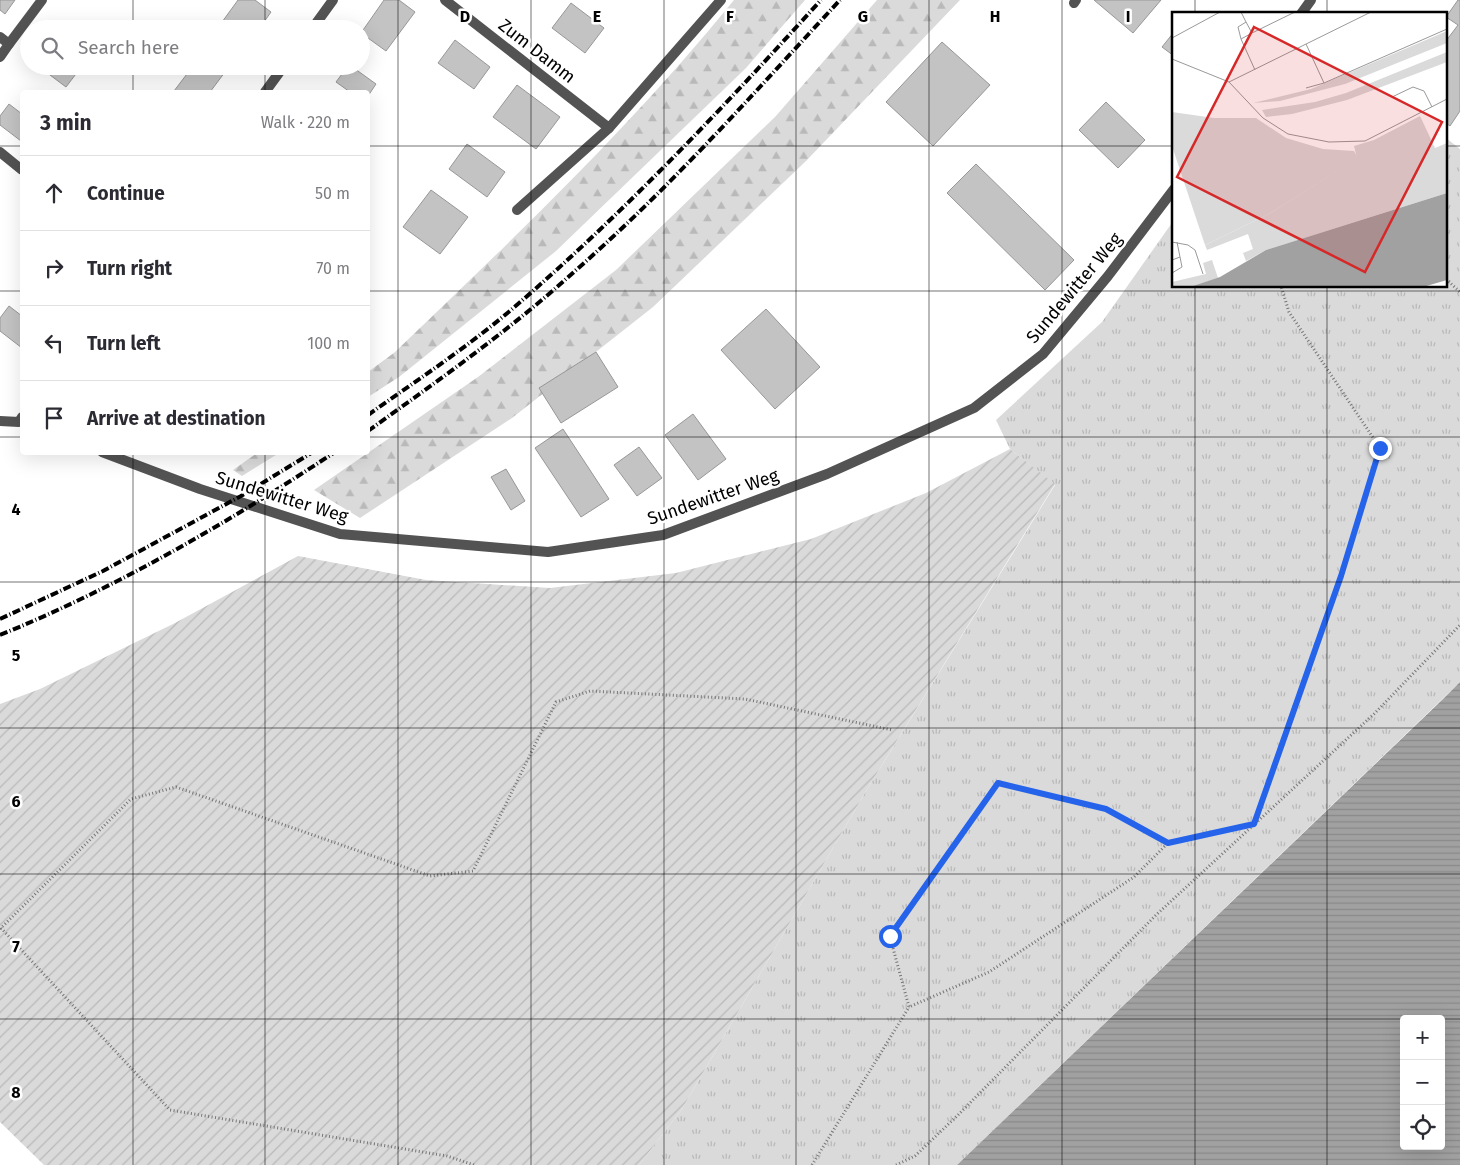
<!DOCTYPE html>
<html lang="en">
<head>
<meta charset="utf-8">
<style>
	body { margin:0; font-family:"Fira Sans",sans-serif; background:#f7f7f7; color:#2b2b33 }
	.controls { position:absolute; right:15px; bottom:15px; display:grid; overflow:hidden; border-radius:5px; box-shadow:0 5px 20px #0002 }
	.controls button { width:45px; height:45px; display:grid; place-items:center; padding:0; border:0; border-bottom:1px solid #e1e1e2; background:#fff; color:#2b2b33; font:25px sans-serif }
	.stop { position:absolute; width:15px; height:15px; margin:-11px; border:4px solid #2563eb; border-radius:50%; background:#fff }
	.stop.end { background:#2563eb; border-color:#fff; box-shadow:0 1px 5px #0008 }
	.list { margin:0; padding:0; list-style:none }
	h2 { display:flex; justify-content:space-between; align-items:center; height:65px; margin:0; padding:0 20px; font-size:21px }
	h2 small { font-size:16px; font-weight:400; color:#7c7c81 }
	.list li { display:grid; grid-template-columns:32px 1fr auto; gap:15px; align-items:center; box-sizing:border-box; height:75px; padding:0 20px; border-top:1px solid #e1e1e2 }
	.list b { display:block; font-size:19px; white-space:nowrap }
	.list em { font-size:16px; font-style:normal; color:#7c7c81 }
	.icon { flex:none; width:28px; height:28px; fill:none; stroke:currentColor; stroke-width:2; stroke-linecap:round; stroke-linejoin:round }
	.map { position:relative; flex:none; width:1460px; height:1165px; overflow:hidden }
	.search { position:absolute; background:#fff; box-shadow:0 5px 20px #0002; left:20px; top:20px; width:350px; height:55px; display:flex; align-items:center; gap:12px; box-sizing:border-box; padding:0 18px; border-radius:28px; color:#7c7c81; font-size:19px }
	.panel { position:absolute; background:#fff; box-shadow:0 5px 20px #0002; left:20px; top:90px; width:350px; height:365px; border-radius:5px }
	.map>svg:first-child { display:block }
</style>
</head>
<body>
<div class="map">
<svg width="1460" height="1165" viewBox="0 0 1460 1165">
	<defs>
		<pattern id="grass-tufts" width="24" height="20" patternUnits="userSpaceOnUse" patternTransform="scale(1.25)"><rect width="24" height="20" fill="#dadada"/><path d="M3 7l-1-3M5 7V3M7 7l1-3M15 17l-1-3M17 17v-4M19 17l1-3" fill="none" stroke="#b9b9b9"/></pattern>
		<pattern id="forest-firs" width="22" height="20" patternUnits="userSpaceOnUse" patternTransform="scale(1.25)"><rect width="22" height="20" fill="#dadada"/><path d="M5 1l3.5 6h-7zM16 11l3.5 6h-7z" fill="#b9b9b9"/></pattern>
		<pattern id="garden-furrows" width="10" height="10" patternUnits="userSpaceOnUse" patternTransform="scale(1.25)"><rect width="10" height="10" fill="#dadada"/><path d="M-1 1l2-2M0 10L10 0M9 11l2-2" fill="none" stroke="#b9b9b9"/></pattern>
		<pattern id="water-rules" width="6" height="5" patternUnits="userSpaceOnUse" patternTransform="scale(1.25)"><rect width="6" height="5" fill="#a1a1a1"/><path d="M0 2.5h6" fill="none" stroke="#898989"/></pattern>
	</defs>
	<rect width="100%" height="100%" fill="#fff"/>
	<!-- grass -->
	<path fill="url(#grass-tufts)" d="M 1446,138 L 1460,149 L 1460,682 L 957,1165 L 639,1165 L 682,1109 L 866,791 L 1055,485 L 1010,449 L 996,420 L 1102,322 L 1174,220 L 1174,286 L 1446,286 Z"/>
	<!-- forest -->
	<g fill="url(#forest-firs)">
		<path d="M 734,0 L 805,0 L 746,68 L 556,251 L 399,377 L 368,397 L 368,372 L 395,352 C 513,239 631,127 734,0 Z"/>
		<path d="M 877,0 L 960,0 L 806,161 L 653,307 L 512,418 L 360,518 L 314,490 L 478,377 L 616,270 L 775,117 Z"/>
		<path d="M 257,453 L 279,453 L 242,476 L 233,470 Z"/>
	</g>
	<!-- garden -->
	<path fill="url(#garden-furrows)" d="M 1010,449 L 1055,484 L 866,791 L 682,1109 L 639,1165 L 44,1165 L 0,1122 L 0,704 L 40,689 L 175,623 L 298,556 L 426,580 L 550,588 L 676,573 L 811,539 L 926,493 Z"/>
	<!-- water -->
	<path fill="url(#water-rules)" fill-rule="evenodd" d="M 1460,682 L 1460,1165 L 957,1165 L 1443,699 ZM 1404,1019 L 1441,1019 L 1441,1146 L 1404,1146 Z"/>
	<!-- building -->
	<g fill="#c3c3c3" stroke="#979797">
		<path d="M 0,0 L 15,0 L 5,14 L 0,10 Z"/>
		<path d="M 238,0 L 255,0 L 271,12 L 259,29 L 217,29 Z"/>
		<path d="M 384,0 L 399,0 L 415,12 L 386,51 L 361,33 Z"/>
		<path d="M 1094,0 L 1161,0 L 1133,33 Z"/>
		<path d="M 1458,0 L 1460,0 L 1460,111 L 1450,126 L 1446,123 L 1446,41 L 1458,25 L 1446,17 Z"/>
		<path d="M 571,3 L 604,28 L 585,53 L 552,28 Z"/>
		<path d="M 1174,32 L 1174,56 L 1162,47 Z"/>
		<path d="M 455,40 L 490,67 L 474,89 L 438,63 Z"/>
		<path d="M 942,42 L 990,85 L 933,146 L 886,102 Z"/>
		<path d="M 38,66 L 82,66 L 66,87 Z"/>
		<path d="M 193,66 L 226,66 L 228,68 L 210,92 L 176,92 L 174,91 Z"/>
		<path d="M 348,66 L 351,66 L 376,84 L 368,96 L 368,92 L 350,92 L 336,82 Z"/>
		<path d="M 517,85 L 560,117 L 536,149 L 493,117 Z"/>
		<path d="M 1106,102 L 1145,140 L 1118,168 L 1079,130 Z"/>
		<path d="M 9,104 L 22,114 L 21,141 L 0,125 L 0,116 Z"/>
		<path d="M 467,144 L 505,172 L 487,197 L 449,169 Z"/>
		<path d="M 976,164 L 1074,260 L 1045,290 L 947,193 Z"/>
		<path d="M 431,190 L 468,217 L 440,254 L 403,227 Z"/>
		<path d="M 9,306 L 22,316 L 22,348 L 0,331 L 0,318 Z"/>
		<path d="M 766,309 L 820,367 L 775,409 L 721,350 Z"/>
		<path d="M 596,352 L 618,387 L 561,423 L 539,388 Z"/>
		<path d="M 693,414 L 726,459 L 698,480 L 665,435 Z"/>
		<path d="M 563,429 L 609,499 L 581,517 L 535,448 Z"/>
		<path d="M 639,447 L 662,478 L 637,496 L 614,465 Z"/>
		<path d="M 506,469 L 525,501 L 511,510 L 491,477 Z"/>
	</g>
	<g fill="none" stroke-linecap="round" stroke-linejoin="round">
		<!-- path -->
		<g stroke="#757575" stroke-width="3" stroke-dasharray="1 2.5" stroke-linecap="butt">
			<path d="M 1446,279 L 1460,292"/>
			<path d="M 1168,843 L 1106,809 L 998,783 L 890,937 L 909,1007 L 989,972 L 1134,877 L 1168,843 L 1255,824 L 1341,577 L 1380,448 L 1289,312 L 1281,286"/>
			<path d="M 1,928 L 170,1110 L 447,1156 L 474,1165"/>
			<path d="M 0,929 L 131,799 L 176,787 L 430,876 L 473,871 L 556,702 L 590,691 L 745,699 L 892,730"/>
			<path d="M 812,1165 L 909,1007"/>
			<path d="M 896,1165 L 915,1156 L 958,1115 L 1156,915 L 1374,714 L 1460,625"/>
		</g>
		<!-- lane -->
		<path stroke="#535353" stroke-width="10" d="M 1074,3 L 1076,0"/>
		<!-- street -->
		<g stroke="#535353" stroke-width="10">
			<path d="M 445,0 L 609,128 L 721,0"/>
			<path d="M 1301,14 L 1311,0"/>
			<path d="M 312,29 L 333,0"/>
			<path d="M 0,37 L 9,44 L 0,57"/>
			<path d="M 9,44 L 42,0"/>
			<path d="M 265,92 L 284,66"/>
			<path d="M 0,152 L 22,170"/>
			<path d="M 517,210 L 609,128"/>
			<path d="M 0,421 L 19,422 L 22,417"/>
			<path d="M 102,452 L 200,489 L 340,534 L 548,552 L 663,535 L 827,474 L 974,408 L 1043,354 L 1108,276 L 1174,189"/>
		</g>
		<!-- rail -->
		<g stroke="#000" stroke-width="4" stroke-dasharray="8 2.5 1 2.5" stroke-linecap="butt">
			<path d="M 368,415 C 416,381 466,348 511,310 C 622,215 723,108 821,0"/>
			<path d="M 368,431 C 439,380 510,330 575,271 C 670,188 754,93 840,0"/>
			<path d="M 0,619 L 103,571 L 241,496 L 313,452"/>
			<path d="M 0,635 C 118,587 229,522 335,452"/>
		</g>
	</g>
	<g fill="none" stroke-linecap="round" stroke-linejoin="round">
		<!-- route -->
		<path stroke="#2563eb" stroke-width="6" d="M 890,936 L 998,783 L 1106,809 L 1168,843 L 1254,824 L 1341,576 L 1380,448"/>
	</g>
	<!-- grid -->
	<path fill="none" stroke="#000" stroke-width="1" stroke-opacity="0.55" d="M 133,0 L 133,29M 265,0 L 265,29M 398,0 L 398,1165M 531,0 L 531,1165M 664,0 L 664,1165M 796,0 L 796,1165M 929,0 L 929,1165M 1062,0 L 1062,1165M 1195,0 L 1195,14M 1327,0 L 1327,14M 133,66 L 133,92M 265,66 L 265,92M 0,146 L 22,146M 368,146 L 1174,146M 1446,146 L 1460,146M 1195,286 L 1195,1165M 1327,286 L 1327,1165M 0,291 L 22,291M 368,291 L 1460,291M 0,437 L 22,437M 368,437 L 1460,437M 133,452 L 133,1165M 265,452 L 265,1165M 0,582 L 1460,582M 0,728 L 1460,728M 0,874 L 1460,874M 0,1019 L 1404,1019M 1441,1019 L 1460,1019"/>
	<g text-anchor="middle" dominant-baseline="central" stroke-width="5" stroke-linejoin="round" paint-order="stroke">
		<!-- street labels -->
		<g font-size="18" fill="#000" stroke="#fff">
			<text transform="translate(537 51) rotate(38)">Zum Damm</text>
			<text transform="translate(1074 288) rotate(-50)">Sundewitter Weg</text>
			<text transform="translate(282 497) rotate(17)">Sundewitter Weg</text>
			<text transform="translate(713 497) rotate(-19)">Sundewitter Weg</text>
		</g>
	</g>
	<!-- overview -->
	<g transform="translate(1172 12)">
		<rect width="275" height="275" fill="#fff"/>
		<path d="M 248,104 L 263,136 L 275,131 L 275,181 L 94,238 L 74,249 L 71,241 L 81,237 L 76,222 L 35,238 L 33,233 L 97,202 L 185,146 L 182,134 L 202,128 ZM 40,248 L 46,266 L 21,274 L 0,275 L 0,270 L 34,262 L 31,251 Z" fill="#dadada"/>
		<path d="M 275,19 L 275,31 L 173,72 L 108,89 L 81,91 L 139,77 ZM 275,40 L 275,50 L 175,88 L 120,102 L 94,105 L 90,98 L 143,90 L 174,81 Z" fill="#dadada"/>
		<path d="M 0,100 L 42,106 L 84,106 L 114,126 L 151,137 L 182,139 L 186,146 L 97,202 L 33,233 L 0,134 Z" fill="#dadada"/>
		<path d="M 275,181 L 275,268 L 251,275 L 1,275 L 21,274 L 48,265 L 94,238 Z" fill="#a1a1a1"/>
		<path fill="none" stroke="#999" stroke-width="1" d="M 69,0 L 74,10 L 80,21 L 69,27 L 66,15 L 74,10M 80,21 L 123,0M 0,26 L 48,0M 69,27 L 83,58M 134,32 L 152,71 L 275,17M 0,47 L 57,70 L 199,0M 57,70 L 91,106 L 116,122 L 157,130 L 193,129 L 275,87M 134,76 L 152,71M 220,85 L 241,75 L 252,79 L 260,95M 0,230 L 16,233 L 23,238 L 31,262M 0,248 L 8,245 L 5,230M 0,261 L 10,255 L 8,245"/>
		<path fill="#d62828" fill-opacity="0.15" stroke="#d62828" stroke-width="2.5" d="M 82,15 L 270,110 L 193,260 L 5,165 Z"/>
		<rect width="275" height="275" fill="none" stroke="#000" stroke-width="2.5"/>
	</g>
	<g font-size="16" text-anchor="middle" font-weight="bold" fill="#000" stroke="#fff" stroke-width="5" stroke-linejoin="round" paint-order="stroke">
		<text x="465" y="22">D</text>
		<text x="597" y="22">E</text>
		<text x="730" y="22">F</text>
		<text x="863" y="22">G</text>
		<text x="995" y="22">H</text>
		<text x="1128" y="22">I</text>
		<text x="16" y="515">4</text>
		<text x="16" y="661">5</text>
		<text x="16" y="807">6</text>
		<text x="16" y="952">7</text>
		<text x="16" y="1098">8</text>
	</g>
</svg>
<div class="controls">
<button>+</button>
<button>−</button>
<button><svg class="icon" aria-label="locate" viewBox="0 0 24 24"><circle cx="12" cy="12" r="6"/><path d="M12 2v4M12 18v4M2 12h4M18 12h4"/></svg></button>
</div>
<div class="stop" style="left:890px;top:936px"></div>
<div class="stop end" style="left:1380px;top:448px"></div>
<div class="search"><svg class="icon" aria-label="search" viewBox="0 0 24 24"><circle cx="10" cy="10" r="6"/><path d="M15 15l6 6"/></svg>Search here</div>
<section class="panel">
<h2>3 min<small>Walk · 220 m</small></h2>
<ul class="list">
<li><svg class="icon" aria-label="ahead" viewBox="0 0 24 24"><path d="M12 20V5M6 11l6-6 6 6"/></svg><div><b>Continue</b></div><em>50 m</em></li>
<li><svg class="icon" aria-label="right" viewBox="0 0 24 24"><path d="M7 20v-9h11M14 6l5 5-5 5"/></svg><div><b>Turn right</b></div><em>70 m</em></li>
<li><svg class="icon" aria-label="left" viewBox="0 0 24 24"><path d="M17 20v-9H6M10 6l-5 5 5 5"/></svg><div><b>Turn left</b></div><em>100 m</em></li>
<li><svg class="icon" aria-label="arrive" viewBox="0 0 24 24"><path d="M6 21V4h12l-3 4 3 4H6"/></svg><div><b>Arrive at destination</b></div></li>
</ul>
</section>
</div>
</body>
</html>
